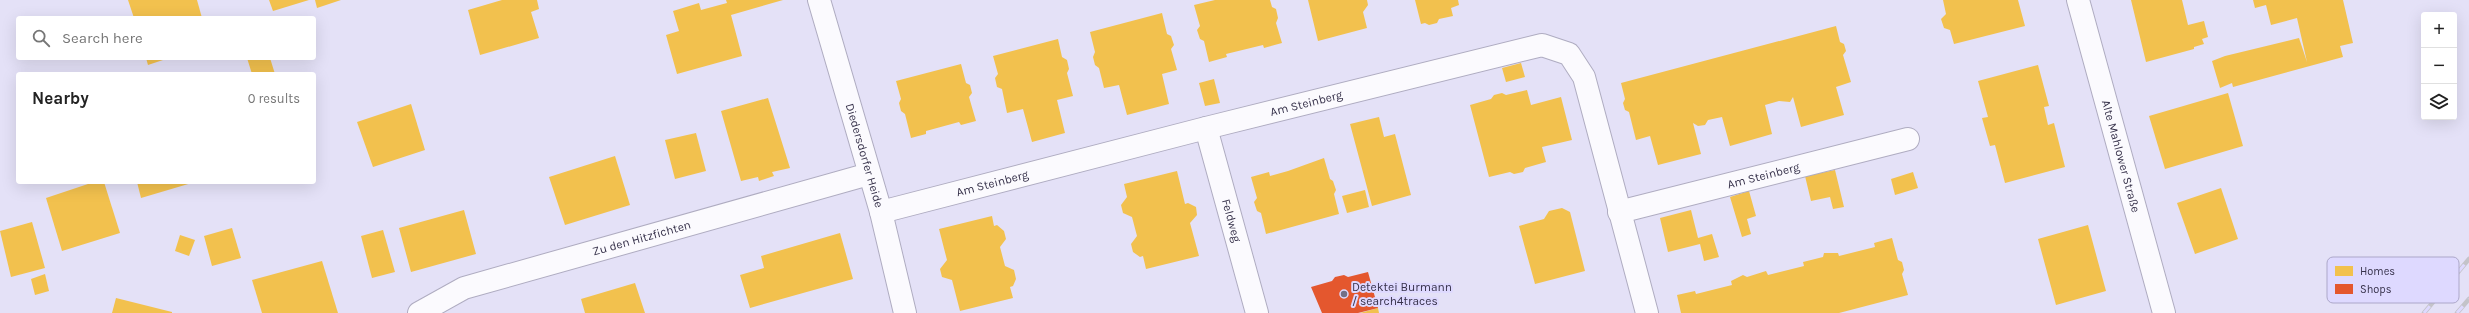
<!DOCTYPE html>
<html lang="en">
<head>
<meta charset="utf-8">
<style>
	body { margin:0; font-family:Karla,sans-serif; background:#f2f2f2; color:#222 }
	.controls { position:absolute; right:12px; top:12px; display:grid; overflow:hidden; border-radius:4px; box-shadow:0 4px 16px #0002 }
	.controls button { width:36px; height:36px; display:grid; place-items:center; padding:0; border:0; border-bottom:1px solid #e0e0e0; background:#fff; color:#222; font:20px sans-serif }
	.list { margin:0; padding:0; list-style:none }
	h2 { display:flex; justify-content:space-between; align-items:center; height:52px; margin:0; padding:0 16px; font-size:17px }
	h2 small { font-size:13px; font-weight:400; color:#767676 }
	.icon { flex:none; width:22px; height:22px; fill:none; stroke:currentColor; stroke-width:2; stroke-linecap:round; stroke-linejoin:round }
	.map { position:relative; flex:none; width:2469px; height:313px; overflow:hidden }
	.search { position:absolute; background:#fff; box-shadow:0 4px 16px #0002; left:16px; top:16px; width:300px; height:44px; display:flex; align-items:center; gap:10px; box-sizing:border-box; padding:0 14px; border-radius:4px; color:#767676; font-size:15px }
	.panel { position:absolute; background:#fff; box-shadow:0 4px 16px #0002; left:16px; top:72px; width:300px; height:112px; border-radius:4px }
	.map>svg:first-child { display:block }
</style>
</head>
<body>
<div class="map">
<svg width="2469" height="313" viewBox="0 0 2469 313">
	<rect width="100%" height="100%" fill="#e4e1f7"/>
	<!-- homes -->
	<g fill="#f2c14e">
		<path d="M 128,0 L 197,0 L 202,18 L 134,18 Z"/>
		<path d="M 269,0 L 309,0 L 273,11 Z"/>
		<path d="M 315,0 L 341,0 L 317,8 Z"/>
		<path d="M 502,0 L 537,0 L 539,9 L 531,12 L 539,38 L 480,55 L 468,10 Z"/>
		<path d="M 726,0 L 783,0 L 731,15 L 742,56 L 677,74 L 666,35 L 679,31 L 673,11 L 699,3 L 701,10 L 727,3 Z"/>
		<path d="M 1215,0 L 1270,0 L 1272,7 L 1276,9 L 1278,18 L 1276,23 L 1282,43 L 1264,48 L 1263,45 L 1226,54 L 1227,57 L 1209,62 L 1204,41 L 1200,39 L 1197,30 L 1200,26 L 1194,5 Z"/>
		<path d="M 1308,0 L 1367,0 L 1368,5 L 1363,12 L 1367,28 L 1318,41 Z"/>
		<path d="M 1415,0 L 1458,0 L 1459,5 L 1451,8 L 1453,16 L 1439,19 L 1437,23 L 1429,25 L 1425,23 L 1421,24 Z"/>
		<path d="M 1943,0 L 2018,0 L 2025,26 L 1954,44 L 1950,30 L 1944,28 L 1941,19 L 1946,14 Z"/>
		<path d="M 2131,0 L 2182,0 L 2188,25 L 2204,21 L 2208,37 L 2202,39 L 2204,44 L 2194,47 L 2194,49 L 2146,62 Z"/>
		<path d="M 2253,0 L 2343,0 L 2353,43 L 2340,46 L 2343,57 L 2233,87 L 2232,83 L 2220,88 L 2212,61 L 2225,56 L 2299,38 L 2307,62 L 2297,18 L 2271,25 L 2266,5 L 2255,8 Z"/>
		<path d="M 1162,13 L 1167,34 L 1171,36 L 1174,45 L 1171,49 L 1177,70 L 1162,74 L 1169,104 L 1127,115 L 1119,85 L 1104,88 L 1099,68 L 1095,65 L 1093,57 L 1095,52 L 1090,32 Z"/>
		<path d="M 1836,26 L 1840,42 L 1844,44 L 1846,51 L 1843,55 L 1851,82 L 1836,87 L 1844,115 L 1801,127 L 1793,97 L 1790,102 L 1779,101 L 1765,105 L 1772,134 L 1730,146 L 1722,117 L 1708,120 L 1705,125 L 1698,126 L 1693,123 L 1701,154 L 1658,165 L 1650,136 L 1636,140 L 1629,112 L 1625,110 L 1623,103 L 1625,99 L 1621,83 Z"/>
		<path d="M 1058,39 L 1062,57 L 1067,60 L 1069,69 L 1067,73 L 1073,96 L 1057,100 L 1065,133 L 1032,142 L 1023,109 L 1007,113 L 1002,89 L 997,87 L 995,78 L 998,74 L 993,56 Z"/>
		<path d="M 146,58 L 169,58 L 148,65 Z"/>
		<path d="M 247,58 L 270,58 L 275,74 L 252,74 Z"/>
		<path d="M 1521,63 L 1525,77 L 1506,82 L 1502,68 Z"/>
		<path d="M 961,64 L 966,83 L 970,85 L 972,93 L 969,97 L 976,121 L 961,125 L 959,122 L 926,131 L 926,134 L 911,138 L 905,114 L 901,111 L 899,103 L 901,99 L 896,81 Z"/>
		<path d="M 2038,65 L 2049,106 L 2044,107 L 2048,125 L 2054,123 L 2065,167 L 2005,183 L 1995,145 L 1990,146 L 1982,118 L 1988,117 L 1978,81 Z"/>
		<path d="M 1214,79 L 1220,103 L 1205,106 L 1199,83 Z"/>
		<path d="M 1527,90 L 1531,105 L 1561,97 L 1572,140 L 1542,147 L 1546,162 L 1525,168 L 1523,172 L 1514,174 L 1510,172 L 1489,177 L 1470,105 L 1491,99 L 1494,95 L 1502,93 L 1506,95 Z"/>
		<path d="M 2228,93 L 2243,146 L 2165,169 L 2149,116 Z"/>
		<path d="M 768,98 L 790,168 L 772,172 L 774,176 L 759,181 L 758,177 L 741,181 L 721,111 Z"/>
		<path d="M 411,104 L 425,150 L 373,167 L 357,122 Z"/>
		<path d="M 1379,117 L 1384,137 L 1395,134 L 1411,195 L 1372,206 L 1350,124 Z"/>
		<path d="M 696,133 L 706,171 L 675,179 L 665,140 Z"/>
		<path d="M 615,156 L 630,205 L 565,225 L 549,177 Z"/>
		<path d="M 1324,158 L 1330,179 L 1333,181 L 1336,190 L 1334,194 L 1339,214 L 1266,234 L 1261,213 L 1257,211 L 1254,202 L 1257,198 L 1251,177 L 1269,172 L 1270,176 L 1288,171 Z"/>
		<path d="M 1835,170 L 1844,207 L 1833,209 L 1830,197 L 1811,201 L 1805,176 Z"/>
		<path d="M 1177,171 L 1185,204 L 1188,203 L 1196,207 L 1197,215 L 1190,223 L 1199,256 L 1146,269 L 1143,256 L 1140,257 L 1133,252 L 1131,244 L 1137,236 L 1132,217 L 1123,213 L 1121,205 L 1127,197 L 1124,184 Z"/>
		<path d="M 1913,172 L 1918,188 L 1895,195 L 1891,179 Z"/>
		<path d="M 94,182 L 104,182 L 120,233 L 62,251 L 46,198 Z"/>
		<path d="M 137,182 L 195,182 L 141,198 Z"/>
		<path d="M 2221,188 L 2238,239 L 2195,254 L 2177,203 Z"/>
		<path d="M 1365,190 L 1369,207 L 1347,213 L 1342,196 Z"/>
		<path d="M 1749,191 L 1756,216 L 1747,219 L 1751,234 L 1742,237 L 1730,197 Z"/>
		<path d="M 1562,208 L 1570,212 L 1585,271 L 1535,284 L 1519,226 L 1544,219 L 1549,211 Z"/>
		<path d="M 464,210 L 476,254 L 411,272 L 399,228 Z"/>
		<path d="M 1691,210 L 1698,238 L 1712,234 L 1719,257 L 1704,261 L 1700,244 L 1668,252 L 1660,218 Z"/>
		<path d="M 992,216 L 994,226 L 997,225 L 1004,231 L 1006,239 L 1000,247 L 1005,266 L 1014,270 L 1016,279 L 1013,286 L 1010,287 L 1013,298 L 960,311 L 952,280 L 942,277 L 940,269 L 947,260 L 939,229 Z"/>
		<path d="M 32,222 L 45,268 L 11,277 L 0,231 Z"/>
		<path d="M 2088,225 L 2106,291 L 2056,305 L 2038,239 Z"/>
		<path d="M 232,228 L 241,258 L 212,266 L 204,236 Z"/>
		<path d="M 383,230 L 395,272 L 372,278 L 361,236 Z"/>
		<path d="M 840,233 L 853,279 L 750,308 L 740,275 L 764,268 L 761,256 Z"/>
		<path d="M 180,235 L 195,240 L 189,256 L 175,251 Z"/>
		<path d="M 1892,238 L 1898,260 L 1902,262 L 1904,270 L 1902,274 L 1908,295 L 1839,313 L 1681,313 L 1677,295 L 1695,291 L 1696,294 L 1732,285 L 1731,281 L 1743,275 L 1747,277 L 1766,271 L 1768,275 L 1804,266 L 1803,262 L 1823,257 L 1824,253 L 1838,253 L 1839,256 L 1875,247 L 1874,243 Z"/>
		<path d="M 322,261 L 338,313 L 262,313 L 252,280 Z"/>
		<path d="M 45,274 L 49,291 L 35,295 L 31,279 Z"/>
		<path d="M 635,283 L 645,313 L 585,313 L 581,299 Z"/>
		<path d="M 116,298 L 172,312 L 172,313 L 112,313 Z"/>
		<path d="M 1378,308 L 1379,313 L 1360,313 Z"/>
	</g>
	<!-- shops -->
	<path fill="#e4572e" d="M 1368,272 L 1378,308 L 1358,313 L 1322,313 L 1311,287 L 1332,281 L 1335,277 L 1344,275 L 1348,277 Z"/>
	<g fill="none" stroke-linecap="round" stroke-linejoin="round">
		<defs>
			<g id="minor">
				<path id="s1" d="M 819,0 L 881,212 L 905,313"/>
				<path id="s2" d="M 2078,0 L 2164,313"/>
				<path id="s3" d="M 1206,128 L 1257,313"/>
				<path id="s4" d="M 881,212 L 1206,128 L 1542,45 L 1569,54 L 1584,77 L 1647,313"/>
				<path id="s5" d="M 1619,212 L 1908,139"/>
				<path id="s6" d="M 419,313 L 464,288 L 869,174"/>
			</g>
		</defs>
		<!-- minor casing -->
		<use href="#minor" stroke="#afacc1" stroke-width="24"/>
		<!-- minor -->
		<use href="#minor" stroke="#fbfafe" stroke-width="22"/>
		<defs>
			<g id="rail">
				<path d="M 2424,313 L 2469,259"/>
				<path d="M 2457,313 L 2469,299"/>
			</g>
		</defs>
		<!-- rail casing -->
		<use href="#rail" stroke="#c4c3c9" stroke-width="4.5"/>
		<!-- rail -->
		<use href="#rail" stroke="#ded9ff" stroke-width="3" stroke-dasharray="9" stroke-linecap="butt"/>
	</g>
	<!-- markers -->
	<circle fill="#736f87" stroke="#ded9ff" stroke-width="1.5" cx="1344" cy="294" r="4"/>
	<g text-anchor="middle" dominant-baseline="central" stroke-width="4" stroke-linejoin="round" paint-order="stroke">
		<!-- street labels -->
		<g font-size="12" fill="#36314a" stroke="#ded9ff">
			<text stroke="none"><textPath href="#s4" startOffset="439">Am Steinberg</textPath></text>
			<text stroke="none"><textPath href="#s1" startOffset="162">Diedersdorfer Heide</textPath></text>
			<text stroke="none"><textPath href="#s2" startOffset="162">Alte Mahlower Straße</textPath></text>
			<text stroke="none"><textPath href="#s5" startOffset="149">Am Steinberg</textPath></text>
			<text stroke="none"><textPath href="#s4" startOffset="115">Am Steinberg</textPath></text>
			<text stroke="none"><textPath href="#s3" startOffset="96">Feldweg</textPath></text>
			<text stroke="none"><textPath href="#s6" startOffset="236">Zu den Hitzfichten</textPath></text>
		</g>
		<!-- poi labels -->
		<g font-size="12" fill="#36314a" stroke="#ded9ff" text-anchor="start">
			<text x="1352" y="287">Detektei Burmann<tspan x="1352" dy="14">/ search4traces</tspan></text>
		</g>
	</g>
	<!-- legend -->
	<rect x="2327" y="257" width="132" height="46" rx="6" fill="#ded9ff" stroke="#aca7c9" stroke-width="1"/>
	<rect x="2335" y="266" width="18" height="10" fill="#f2c14e"/>
	<rect x="2335" y="284" width="18" height="10" fill="#e4572e"/>
	<g font-size="11" fill="#36314a">
		<text x="2360" y="275">Homes</text>
		<text x="2360" y="293">Shops</text>
	</g>
</svg>
<div class="controls">
<button>+</button>
<button>−</button>
<button><svg class="icon" aria-label="layers" viewBox="0 0 24 24"><path d="M12 4l9 5-9 5-9-5zM3 14l9 5 9-5"/></svg></button>
</div>
<div class="search"><svg class="icon" aria-label="search" viewBox="0 0 24 24"><circle cx="10" cy="10" r="6"/><path d="M15 15l6 6"/></svg>Search here</div>
<section class="panel">
<h2>Nearby<small>0 results</small></h2>
<ul class="list">
</ul>
</section>
</div>
</body>
</html>
